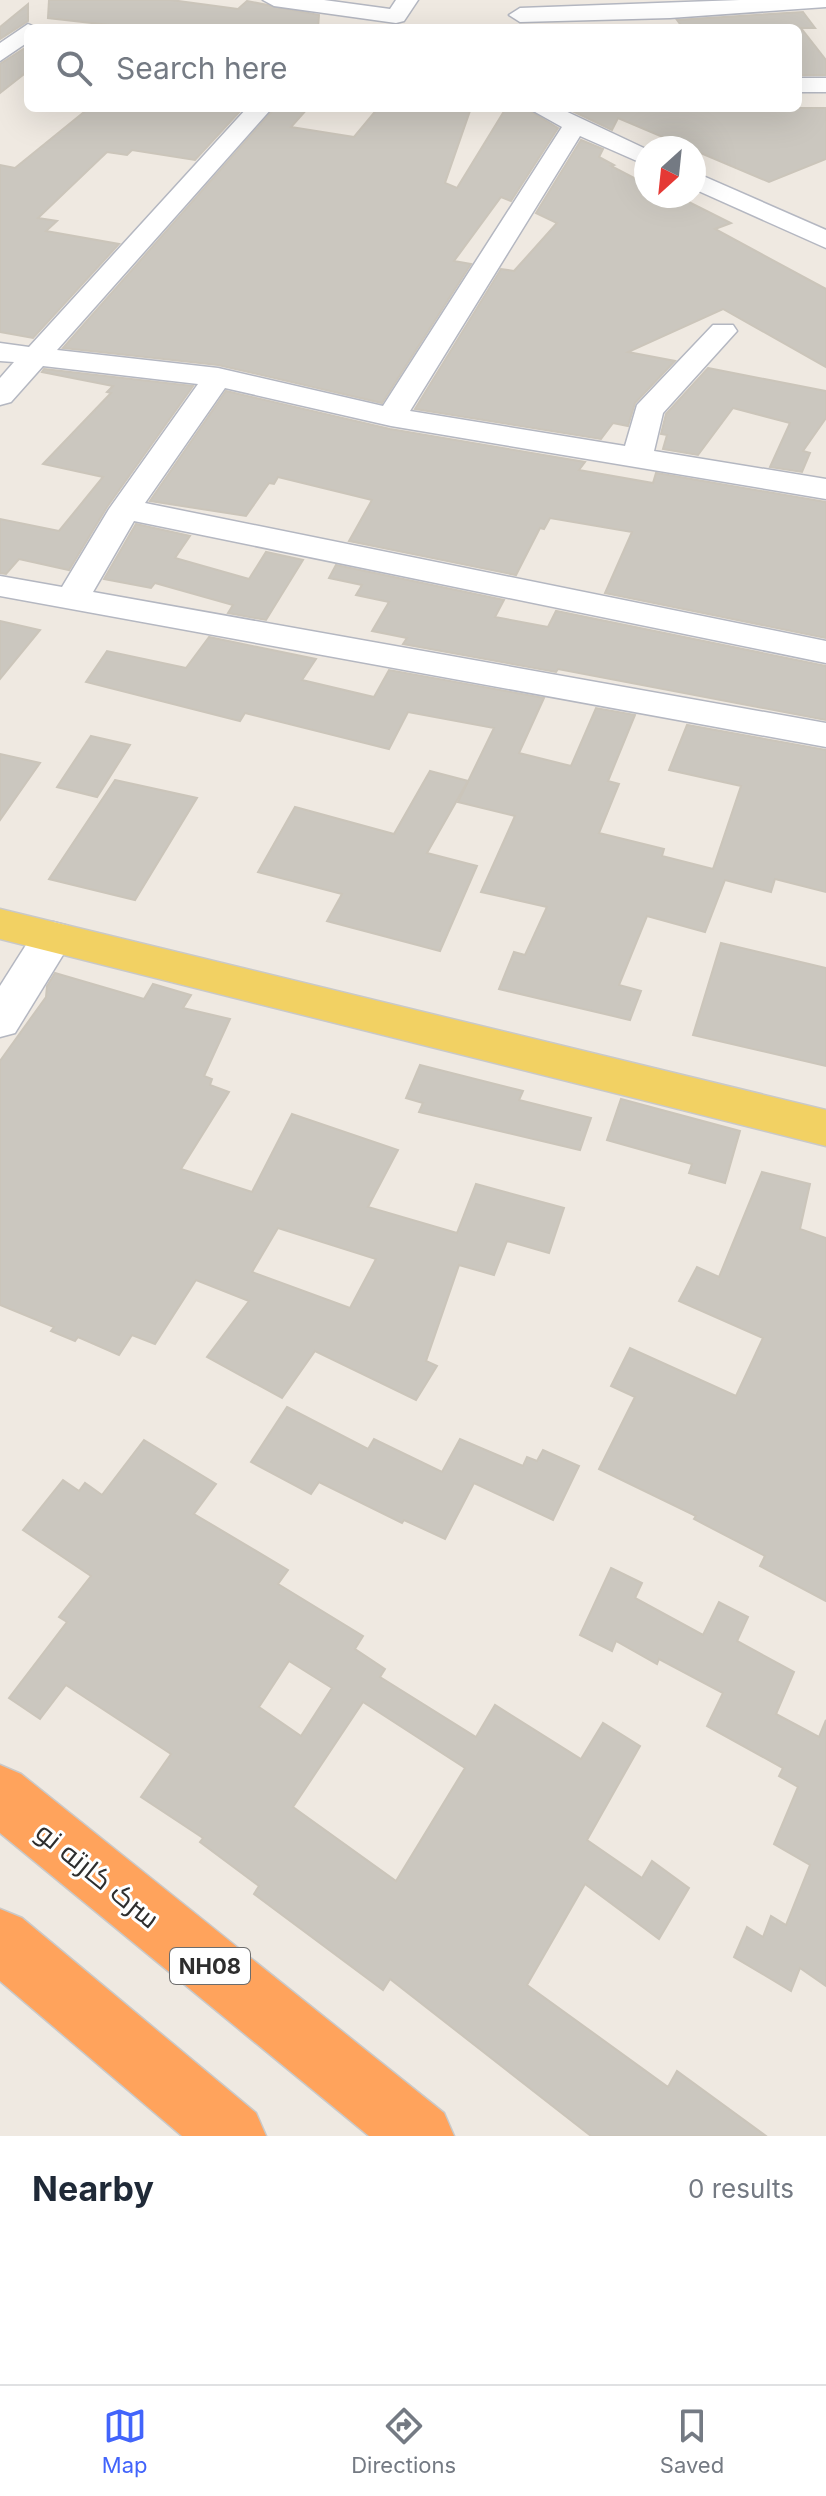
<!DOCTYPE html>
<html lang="en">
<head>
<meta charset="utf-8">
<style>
	body { margin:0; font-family:Inter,Cairo,sans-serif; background:#f6f6f7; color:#1f2937 }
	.compass { position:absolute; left:634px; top:136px; width:72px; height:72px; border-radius:50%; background:#fff; box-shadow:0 8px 32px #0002; rotate:207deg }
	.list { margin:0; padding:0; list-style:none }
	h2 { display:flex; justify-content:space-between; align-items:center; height:104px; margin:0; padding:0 32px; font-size:34px }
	h2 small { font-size:26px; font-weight:400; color:#747a83 }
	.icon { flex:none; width:44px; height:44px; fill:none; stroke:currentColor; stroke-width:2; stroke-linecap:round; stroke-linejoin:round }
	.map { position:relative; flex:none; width:826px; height:2136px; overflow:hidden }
	.search { position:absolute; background:#fff; box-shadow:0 8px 32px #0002; left:24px; right:24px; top:24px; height:88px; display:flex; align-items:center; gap:20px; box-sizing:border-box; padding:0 28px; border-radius:12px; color:#747a83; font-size:30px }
	.sheet { height:248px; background:#fff }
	nav { display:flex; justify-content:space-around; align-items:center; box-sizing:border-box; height:112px; border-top:2px solid #e0e1e3; background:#fff; font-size:22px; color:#747a83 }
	nav a { display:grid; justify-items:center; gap:4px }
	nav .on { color:#4264fb }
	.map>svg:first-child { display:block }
</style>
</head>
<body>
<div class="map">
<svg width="826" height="2136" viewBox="0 0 826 2136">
	<rect width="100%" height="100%" fill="#efe9e1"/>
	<!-- building -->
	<g fill="#cbc7bf" stroke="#cbc5ba" stroke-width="2" fill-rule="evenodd">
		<path d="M 49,0 L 171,0 L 238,9 L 247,1 L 319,15 L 318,28 L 136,28 L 48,18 Z"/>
		<path d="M 28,4 L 28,21 L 0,39 L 0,27 Z"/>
		<path d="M 803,12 L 815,28 L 801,28 L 826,60 L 826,75 L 798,75 L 798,28 L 683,28 L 677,20 Z"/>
		<path d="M 28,46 L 28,71 L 0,93 L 0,64 Z"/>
		<path d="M 89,108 L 243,108 L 195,160 L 132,150 L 127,155 L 107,152 L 38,218 L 57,221 L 46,231 L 119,244 L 33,338 L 0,332 L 0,165 L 15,168 Z"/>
		<path d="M 275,108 L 308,108 L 291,127 L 354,137 L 378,108 L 471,108 L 445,183 L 457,188 L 506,108 L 525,108 L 558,128 L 511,201 L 501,197 L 454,261 L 471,264 L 382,403 L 218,365 L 63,348 Z"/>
		<path d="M 566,108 L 826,108 L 826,159 L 769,182 L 618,118 L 612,130 Z"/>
		<path d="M 581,140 L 603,149 L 599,157 L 614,165 L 611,166 L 646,184 L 646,196 L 677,196 L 731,223 L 715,229 L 826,289 L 826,367 L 723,309 L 628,352 L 675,361 L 635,403 L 628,426 L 613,423 L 601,439 L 415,409 L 501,269 L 514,271 L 557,223 L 536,213 Z"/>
		<path d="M 708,368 L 826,391 L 826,418 L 803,451 L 810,453 L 802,472 L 770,467 L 790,423 L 733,408 L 698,455 L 663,449 L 667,435 L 661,434 L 666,414 Z"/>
		<path d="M 44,369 L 193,386 L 107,507 L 69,570 L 19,559 L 6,574 L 0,573 L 0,519 L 59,531 L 103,477 L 43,464 L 111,393 L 107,392 L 113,386 L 42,372 Z"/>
		<path d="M 226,391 L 390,429 L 585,462 L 579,470 L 653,483 L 656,473 L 826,502 L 826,638 L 605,593 L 632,532 L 550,518 L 544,529 L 540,528 L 516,575 L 349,541 L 372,500 L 278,477 L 274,484 L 269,483 L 246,516 L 150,501 Z"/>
		<path d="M 136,524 L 190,536 L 175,558 L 249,579 L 266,552 L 303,560 L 266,620 L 228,613 L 233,605 L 155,583 L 151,588 L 104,579 Z"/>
		<path d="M 336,565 L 504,600 L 495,617 L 548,627 L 556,611 L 826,666 L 826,720 L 558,669 L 556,672 L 403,644 L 407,638 L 372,631 L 389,602 L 356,595 L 362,585 L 329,578 Z"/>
		<path d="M 0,621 L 40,630 L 0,679 Z"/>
		<path d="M 209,637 L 316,659 L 302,680 L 374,697 L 389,670 L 544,698 L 519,753 L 571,766 L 596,708 L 635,715 L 608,781 L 619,784 L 599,833 L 664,849 L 662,856 L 713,869 L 741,786 L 669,770 L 687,725 L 826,750 L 826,892 L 775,879 L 771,892 L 725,880 L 705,932 L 647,916 L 619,985 L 641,991 L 630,1020 L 499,989 L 514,952 L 525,955 L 547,907 L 481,892 L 515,816 L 458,802 L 494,728 L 408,712 L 389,749 L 245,713 L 240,721 L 86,682 L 107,651 L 186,668 Z"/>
		<path d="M 91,736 L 130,745 L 97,797 L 57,787 Z"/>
		<path d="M 0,754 L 40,763 L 0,820 Z"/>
		<path d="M 430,771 L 468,781 L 427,853 L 477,866 L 440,951 L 327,921 L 342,894 L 258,872 L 295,807 L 394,834 Z"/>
		<path d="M 115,780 L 197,798 L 135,900 L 49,879 Z"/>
		<path d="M 721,943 L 826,968 L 826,1066 L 693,1035 Z"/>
		<path d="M 55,973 L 144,999 L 153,984 L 191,995 L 183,1008 L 230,1019 L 204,1076 L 212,1079 L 210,1085 L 229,1092 L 181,1169 L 252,1192 L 292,1114 L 398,1150 L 368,1207 L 457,1233 L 476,1184 L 564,1208 L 549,1253 L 507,1241 L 494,1275 L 459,1265 L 426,1361 L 437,1366 L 416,1400 L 315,1351 L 282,1398 L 207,1357 L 249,1301 L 196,1280 L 155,1344 L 132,1335 L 119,1355 L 78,1337 L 75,1341 L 51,1331 L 54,1327 L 0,1305 L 0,1061 L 46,997 L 47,986 ZM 278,1228 L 376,1259 L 350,1308 L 252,1272 Z"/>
		<path d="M 420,1065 L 523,1091 L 519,1100 L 591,1118 L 580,1150 L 419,1112 L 423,1103 L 406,1098 Z"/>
		<path d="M 621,1099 L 740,1131 L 725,1183 L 689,1173 L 692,1164 L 607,1140 Z"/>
		<path d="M 762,1172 L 810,1184 L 800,1229 L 826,1238 L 826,1601 L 760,1566 L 765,1556 L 694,1519 L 696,1516 L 599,1469 L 635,1397 L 611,1386 L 630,1348 L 736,1396 L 763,1338 L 679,1301 L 697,1267 L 719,1277 Z"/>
		<path d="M 287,1407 L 368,1449 L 374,1439 L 442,1472 L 460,1439 L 523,1466 L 527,1457 L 537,1461 L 543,1450 L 579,1466 L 553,1520 L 474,1483 L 445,1539 L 404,1520 L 402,1523 L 319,1482 L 311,1494 L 251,1462 Z"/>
		<path d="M 144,1440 L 216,1484 L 194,1514 L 288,1570 L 278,1584 L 363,1636 L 355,1649 L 385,1669 L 380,1677 L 476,1737 L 495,1705 L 581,1759 L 603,1723 L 640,1746 L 587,1840 L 642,1878 L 652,1861 L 689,1888 L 659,1939 L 585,1884 L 527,1985 L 668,2087 L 677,2071 L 766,2136 L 591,2136 L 390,1979 L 383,1990 L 254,1894 L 259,1886 L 200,1842 L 203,1838 L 141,1797 L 171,1754 L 66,1685 L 40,1719 L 9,1698 L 67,1622 L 59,1617 L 91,1576 L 23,1530 L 63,1480 L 79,1491 L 85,1483 L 102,1495 ZM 289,1661 L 332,1688 L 301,1736 L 259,1707 ZM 363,1702 L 465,1768 L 396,1881 L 293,1807 Z"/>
		<path d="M 611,1568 L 642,1583 L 635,1598 L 703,1635 L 719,1602 L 748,1617 L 737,1641 L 794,1672 L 776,1714 L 819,1737 L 826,1720 L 826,1986 L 800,1968 L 791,1991 L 734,1957 L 747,1927 L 763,1937 L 771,1916 L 786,1925 L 810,1865 L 774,1844 L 798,1787 L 779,1776 L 783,1768 L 707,1726 L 723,1693 L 659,1659 L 657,1664 L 616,1641 L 612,1651 L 580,1635 Z"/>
	</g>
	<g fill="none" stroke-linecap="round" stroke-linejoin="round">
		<defs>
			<g id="minor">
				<path d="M 263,0 L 324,0 L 390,9 L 396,0 L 418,0 L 404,21 L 396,23 L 274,6 Z"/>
				<path d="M 740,0 L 826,0 L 826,7 L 670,18 L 520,22 L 509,15 L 520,8 Z"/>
				<path d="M 28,24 L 37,28 L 28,28 L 28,42 L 0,61 L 0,43 Z"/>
				<rect x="798" y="78" width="28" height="14"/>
				<path d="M 247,108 L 272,108 L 57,350 L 218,368 L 383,406 L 562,127 L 528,108 L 559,108 L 646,149 L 646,165 L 580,136 L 410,411 L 625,446 L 637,405 L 713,325 L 733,325 L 737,331 L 663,413 L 654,451 L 826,479 L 826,499 L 391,426 L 225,388 L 145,503 L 826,641 L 826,663 L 134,521 L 93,592 L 826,723 L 826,747 L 0,596 L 0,576 L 62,587 L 109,509 L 198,384 L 43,366 L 11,402 L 0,405 L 0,378 L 14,362 L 0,361 L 0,343 L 29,347 Z"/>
				<path d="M 694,172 L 826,230 L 826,248 L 694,189 Z"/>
				<path d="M 53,922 L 68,926 L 74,937 L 15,1033 L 0,1037 L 0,986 L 38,926 Z"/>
			</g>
			<path id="major" d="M 0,909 L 826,1110 L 826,1146 L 0,939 Z"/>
			<g id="highway">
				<path d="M 0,1765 L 21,1774 L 444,2113 L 454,2136 L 369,2136 L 0,1833 Z"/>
				<path d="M 0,1909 L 22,1918 L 256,2113 L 266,2136 L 182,2136 L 0,1981 Z"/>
			</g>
		</defs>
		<!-- minor casing -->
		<use href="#minor" stroke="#b4b7c1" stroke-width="3"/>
		<!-- major casing -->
		<use href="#major" stroke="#c9c9c9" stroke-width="3"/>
		<!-- highway casing -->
		<use href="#highway" stroke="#c9c9c9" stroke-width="3"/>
		<!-- minor -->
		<use href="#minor" fill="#fff" fill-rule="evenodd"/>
		<!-- major -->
		<use href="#major" fill="#f2d163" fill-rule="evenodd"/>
		<!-- highway -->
		<use href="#highway" fill="#ffa35c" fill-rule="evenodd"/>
	</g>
	<g text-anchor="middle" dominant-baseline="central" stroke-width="6" stroke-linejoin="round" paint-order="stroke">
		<!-- shield labels -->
		<rect fill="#fff" stroke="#6d6d6d" stroke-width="2" x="170" y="1948" width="80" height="36" rx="6"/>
		<g font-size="22" font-weight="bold" fill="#2e2e2e">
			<text x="210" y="1966">NH08</text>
		</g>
		<!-- near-street labels -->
		<g font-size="28" fill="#2e2e2e" stroke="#fff">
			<text transform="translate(98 1875) rotate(39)">سرک کارته نو</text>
		</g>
	</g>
</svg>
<svg class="compass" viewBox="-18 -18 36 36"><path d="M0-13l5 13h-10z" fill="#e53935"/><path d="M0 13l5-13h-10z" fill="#747a83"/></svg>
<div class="search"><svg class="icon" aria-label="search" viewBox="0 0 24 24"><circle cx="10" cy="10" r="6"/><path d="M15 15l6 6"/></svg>Search here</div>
</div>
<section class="sheet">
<h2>Nearby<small>0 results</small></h2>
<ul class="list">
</ul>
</section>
<nav>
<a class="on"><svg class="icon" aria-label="map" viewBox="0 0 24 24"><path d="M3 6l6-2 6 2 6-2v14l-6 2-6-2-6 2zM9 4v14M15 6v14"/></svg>Map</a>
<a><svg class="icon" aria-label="directions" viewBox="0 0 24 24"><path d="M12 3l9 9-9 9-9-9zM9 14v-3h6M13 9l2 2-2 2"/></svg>Directions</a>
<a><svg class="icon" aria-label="saved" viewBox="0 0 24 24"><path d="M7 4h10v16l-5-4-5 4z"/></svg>Saved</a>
</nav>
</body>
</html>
